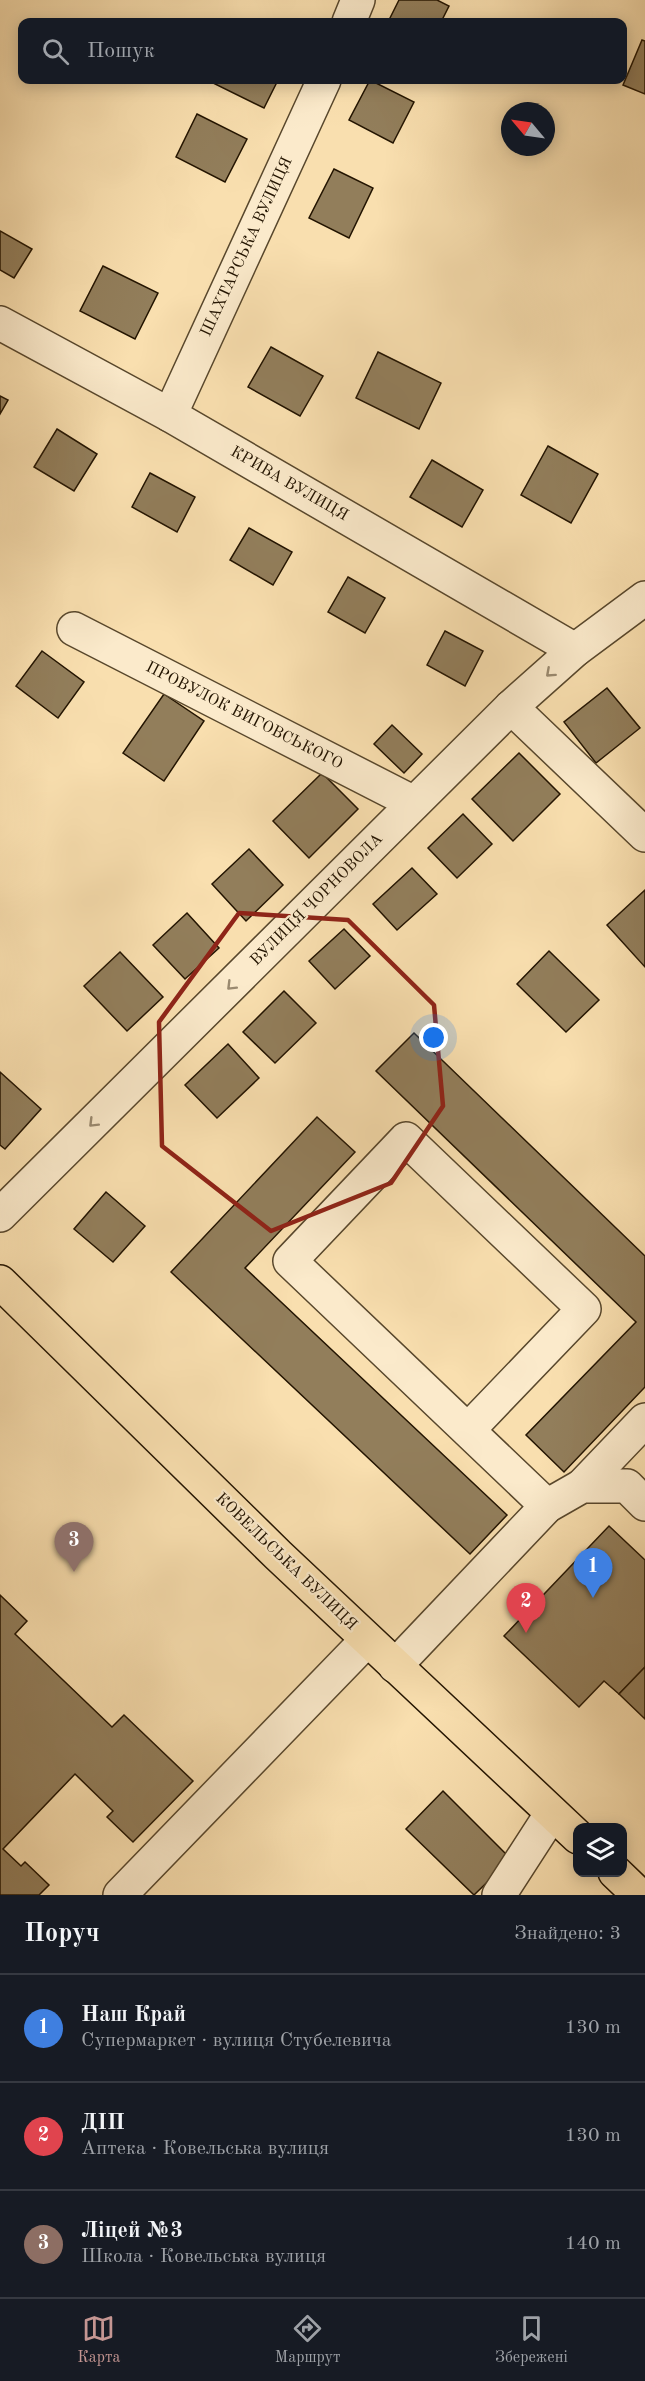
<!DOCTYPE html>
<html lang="uk">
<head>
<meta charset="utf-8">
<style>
	body { margin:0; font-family:"Old Standard TT",serif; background:#242831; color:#f1f3f6 }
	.controls { position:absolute; right:18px; bottom:18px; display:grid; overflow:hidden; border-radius:12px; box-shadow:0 3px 15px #0003 }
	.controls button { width:54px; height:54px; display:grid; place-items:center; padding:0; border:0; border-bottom:2px solid #363941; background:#171b24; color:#f1f3f6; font:30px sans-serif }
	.compass { position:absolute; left:501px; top:102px; width:54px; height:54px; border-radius:50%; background:#171b24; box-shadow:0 3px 15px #0003; rotate:299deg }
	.you { position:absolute; left:434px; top:1038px; width:21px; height:21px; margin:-15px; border:4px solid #fff; border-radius:50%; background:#1a73e8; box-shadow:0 0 0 9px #1a73e833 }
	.badge { display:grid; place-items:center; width:39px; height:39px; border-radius:50%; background:#c59692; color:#fff; font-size:20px; font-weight:700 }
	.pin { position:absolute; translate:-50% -50px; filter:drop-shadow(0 2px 3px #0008) }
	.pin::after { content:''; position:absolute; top:32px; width:21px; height:18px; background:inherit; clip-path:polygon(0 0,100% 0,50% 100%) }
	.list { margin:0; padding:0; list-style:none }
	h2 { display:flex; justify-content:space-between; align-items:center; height:78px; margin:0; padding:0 24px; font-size:26px }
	h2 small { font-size:20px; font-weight:400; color:#9ea1a6 }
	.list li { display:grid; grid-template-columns:39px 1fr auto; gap:18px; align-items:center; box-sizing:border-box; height:108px; padding:0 24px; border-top:2px solid #363941 }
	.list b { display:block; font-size:22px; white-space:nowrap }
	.list p { margin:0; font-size:20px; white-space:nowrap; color:#9ea1a6 }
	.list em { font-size:20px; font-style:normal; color:#9ea1a6 }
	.icon { flex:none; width:33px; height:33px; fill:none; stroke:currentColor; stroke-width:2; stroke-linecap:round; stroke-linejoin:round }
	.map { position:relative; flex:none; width:645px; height:1895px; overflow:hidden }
	.search { position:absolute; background:#171b24; box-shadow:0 3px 15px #0003; left:18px; right:18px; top:18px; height:66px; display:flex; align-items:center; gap:15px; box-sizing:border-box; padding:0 21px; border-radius:12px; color:#9ea1a6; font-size:22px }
	.sheet { height:402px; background:#171b24 }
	nav { display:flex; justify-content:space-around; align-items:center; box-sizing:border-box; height:84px; border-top:2px solid #363941; background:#171b24; font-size:16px; color:#9ea1a6 }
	nav a { display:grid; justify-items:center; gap:3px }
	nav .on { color:#c59692 }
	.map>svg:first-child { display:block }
</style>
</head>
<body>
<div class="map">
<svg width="645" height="1895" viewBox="0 0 645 1895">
	<rect width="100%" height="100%" fill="#f9dfaf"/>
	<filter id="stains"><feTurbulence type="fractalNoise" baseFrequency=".00333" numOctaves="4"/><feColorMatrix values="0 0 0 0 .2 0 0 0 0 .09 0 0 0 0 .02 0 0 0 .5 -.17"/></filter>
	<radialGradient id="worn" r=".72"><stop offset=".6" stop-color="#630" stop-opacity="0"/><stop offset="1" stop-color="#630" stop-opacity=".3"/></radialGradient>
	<!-- building -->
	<g fill="#927e5b" stroke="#231401" stroke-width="1.5">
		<path d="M 399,0 L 437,0 L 449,6 L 441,22 L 388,22 Z"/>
		<path d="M 642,40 L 645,41 L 645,94 L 623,85 Z"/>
		<path d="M 215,80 L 278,80 L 264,108 L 213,83 Z"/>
		<path d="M 370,80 L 414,102 L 393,143 L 349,120 Z"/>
		<path d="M 197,114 L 247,139 L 225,182 L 176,157 Z"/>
		<path d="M 334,169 L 373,188 L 349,238 L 309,218 Z"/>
		<path d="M 0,231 L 32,249 L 14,278 L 0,270 Z"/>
		<path d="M 103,266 L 158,293 L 135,339 L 80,311 Z"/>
		<path d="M 271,347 L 323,376 L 300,416 L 248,387 Z"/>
		<path d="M 378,352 L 441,383 L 419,429 L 356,398 Z"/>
		<path d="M 0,396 L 8,400 L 0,414 Z"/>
		<path d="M 57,429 L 97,454 L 74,491 L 34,467 Z"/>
		<path d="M 548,446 L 598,474 L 571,523 L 521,495 Z"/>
		<path d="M 432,460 L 483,490 L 462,527 L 410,497 Z"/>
		<path d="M 150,473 L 195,497 L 177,532 L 132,507 Z"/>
		<path d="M 249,528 L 292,552 L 273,585 L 230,560 Z"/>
		<path d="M 348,577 L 385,598 L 365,633 L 328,612 Z"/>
		<path d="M 445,631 L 483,651 L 465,686 L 427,665 Z"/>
		<path d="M 42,651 L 84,682 L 58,718 L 16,686 Z"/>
		<path d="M 607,688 L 640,728 L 596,763 L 564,722 Z"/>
		<path d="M 164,694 L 204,721 L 164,781 L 123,753 Z"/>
		<path d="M 392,725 L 422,754 L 404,773 L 374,744 Z"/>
		<path d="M 519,753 L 560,794 L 513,841 L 472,799 Z"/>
		<path d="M 322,773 L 358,809 L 309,858 L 273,821 Z"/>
		<path d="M 463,814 L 492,844 L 457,878 L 428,848 Z"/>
		<path d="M 249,849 L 283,885 L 246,921 L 212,884 Z"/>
		<path d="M 412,868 L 437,894 L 397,930 L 373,904 Z"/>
		<path d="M 645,890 L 645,967 L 607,925 Z"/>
		<path d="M 187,913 L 219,948 L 185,979 L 153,945 Z"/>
		<path d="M 344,929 L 370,956 L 335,989 L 309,961 Z"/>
		<path d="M 549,951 L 599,1000 L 566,1032 L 517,984 Z"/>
		<path d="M 120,952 L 163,997 L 127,1031 L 84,986 Z"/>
		<path d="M 284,991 L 316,1023 L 275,1063 L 243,1032 Z"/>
		<path d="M 414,1033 L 645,1256 L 645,1387 L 564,1472 L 526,1435 L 636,1322 L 376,1071 Z"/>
		<path d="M 228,1044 L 259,1078 L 217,1118 L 185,1085 Z"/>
		<path d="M 0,1072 L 41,1109 L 5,1149 L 0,1145 Z"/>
		<path d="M 317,1117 L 355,1152 L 245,1268 L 507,1515 L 470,1554 L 171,1272 Z"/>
		<path d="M 106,1192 L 145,1226 L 113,1262 L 74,1229 Z"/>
		<path d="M 609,1526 L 645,1560 L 645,1667 L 619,1694 L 604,1681 L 579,1707 L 504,1636 Z"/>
		<path d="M 0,1595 L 27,1621 L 15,1634 L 112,1727 L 124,1715 L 193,1781 L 133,1842 L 107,1817 L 113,1811 L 75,1774 L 3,1849 L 21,1866 L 25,1862 L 49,1885 L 39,1895 L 0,1895 Z"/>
		<path d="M 645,1667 L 645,1719 L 619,1694 Z"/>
		<path d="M 443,1791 L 511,1859 L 474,1895 L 406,1829 Z"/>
	</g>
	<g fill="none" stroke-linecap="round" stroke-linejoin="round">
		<defs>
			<g id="minor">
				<path d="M 349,22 L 358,0"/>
				<path d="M 0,323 L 170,415 L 575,650"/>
				<path d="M 170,415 L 324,80"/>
				<path d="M 74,629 L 414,803"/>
				<path d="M 511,707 L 645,835"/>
				<path d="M 0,1215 L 511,707 L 575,650 L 645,598"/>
				<path d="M 468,1430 L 584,1309 L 406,1139 L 290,1261 L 547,1506"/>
				<path d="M 582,1486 L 645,1420"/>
				<path d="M 395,1666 L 547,1506 L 582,1486 L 627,1486 L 645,1504"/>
				<path d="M 120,1895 L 367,1640"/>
				<path d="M 499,1895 L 552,1813"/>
			</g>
			<g id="major">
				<path d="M 0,1282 L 278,1555 L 578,1837"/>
				<path d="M 615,1872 L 639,1895"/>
			</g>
		</defs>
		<!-- minor casing -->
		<use href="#minor" stroke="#58472c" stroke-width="36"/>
		<!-- major casing -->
		<use href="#major" stroke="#231401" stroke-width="36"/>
		<!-- minor -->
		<use href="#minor" stroke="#fbeacb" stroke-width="33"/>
		<!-- major -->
		<use href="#major" stroke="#f9dfaf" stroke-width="33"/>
	</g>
	<!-- one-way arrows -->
	<defs><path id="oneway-chevron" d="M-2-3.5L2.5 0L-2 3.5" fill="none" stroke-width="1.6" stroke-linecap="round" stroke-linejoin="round" transform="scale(1.5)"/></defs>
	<g stroke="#9a8a70">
		<use href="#oneway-chevron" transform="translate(550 673) rotate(138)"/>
		<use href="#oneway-chevron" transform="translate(231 986) rotate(135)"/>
		<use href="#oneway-chevron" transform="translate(93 1123) rotate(135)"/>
	</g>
	<!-- marked area -->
	<path fill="none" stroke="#8f2418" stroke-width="4.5" stroke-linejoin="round" d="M 239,913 L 348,920 L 434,1005 L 443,1106 L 391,1183 L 271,1231 L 162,1146 L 159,1022 Z"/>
	<g text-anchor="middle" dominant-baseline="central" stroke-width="4.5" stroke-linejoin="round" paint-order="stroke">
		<!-- street labels -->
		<g font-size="16" fill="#231401" stroke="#fbeacb">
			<text transform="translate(247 247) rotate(-65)">ШАХТАРСЬКА ВУЛИЦЯ</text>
			<text transform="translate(289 484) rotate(30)">КРИВА ВУЛИЦЯ</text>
			<text transform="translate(244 716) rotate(27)">ПРОВУЛОК ВИГОВСЬКОГО</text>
			<text transform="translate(317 900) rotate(-45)">ВУЛИЦЯ ЧОРНОВОЛА</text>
			<text transform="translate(286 1562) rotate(44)">КОВЕЛЬСЬКА ВУЛИЦЯ</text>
		</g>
	</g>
	<rect width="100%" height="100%" filter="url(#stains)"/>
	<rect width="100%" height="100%" fill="url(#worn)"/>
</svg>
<div class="controls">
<button><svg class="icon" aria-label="layers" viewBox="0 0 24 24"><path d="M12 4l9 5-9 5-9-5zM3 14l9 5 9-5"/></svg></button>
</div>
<svg class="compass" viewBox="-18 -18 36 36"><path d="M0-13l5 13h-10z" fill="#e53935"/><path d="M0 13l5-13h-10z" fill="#9ea1a6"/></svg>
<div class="you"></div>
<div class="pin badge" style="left:593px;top:1598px;background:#3f7fe0">1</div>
<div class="pin badge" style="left:526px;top:1633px;background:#e0444e">2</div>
<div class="pin badge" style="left:74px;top:1572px;background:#8d6e63">3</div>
<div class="search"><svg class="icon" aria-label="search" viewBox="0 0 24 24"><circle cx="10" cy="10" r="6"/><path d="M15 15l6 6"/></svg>Пошук</div>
</div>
<section class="sheet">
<h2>Поруч<small>Знайдено: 3</small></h2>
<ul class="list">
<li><span class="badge" style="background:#3f7fe0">1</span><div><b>Наш Край</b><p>Супермаркет · вулиця Стубелевича</p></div><em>130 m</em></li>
<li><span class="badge" style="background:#e0444e">2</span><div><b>ДІП</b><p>Аптека · Ковельська вулиця</p></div><em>130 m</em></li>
<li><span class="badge" style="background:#8d6e63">3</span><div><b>Ліцей №3</b><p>Школа · Ковельська вулиця</p></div><em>140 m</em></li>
</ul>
</section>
<nav>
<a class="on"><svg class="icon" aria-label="map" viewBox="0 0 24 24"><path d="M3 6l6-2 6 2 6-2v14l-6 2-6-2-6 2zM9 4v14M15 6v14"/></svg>Карта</a>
<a><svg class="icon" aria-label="directions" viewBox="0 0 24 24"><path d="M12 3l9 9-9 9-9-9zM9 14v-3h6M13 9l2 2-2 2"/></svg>Маршрут</a>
<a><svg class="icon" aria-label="saved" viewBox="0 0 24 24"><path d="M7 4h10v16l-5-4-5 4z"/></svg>Збережені</a>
</nav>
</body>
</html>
